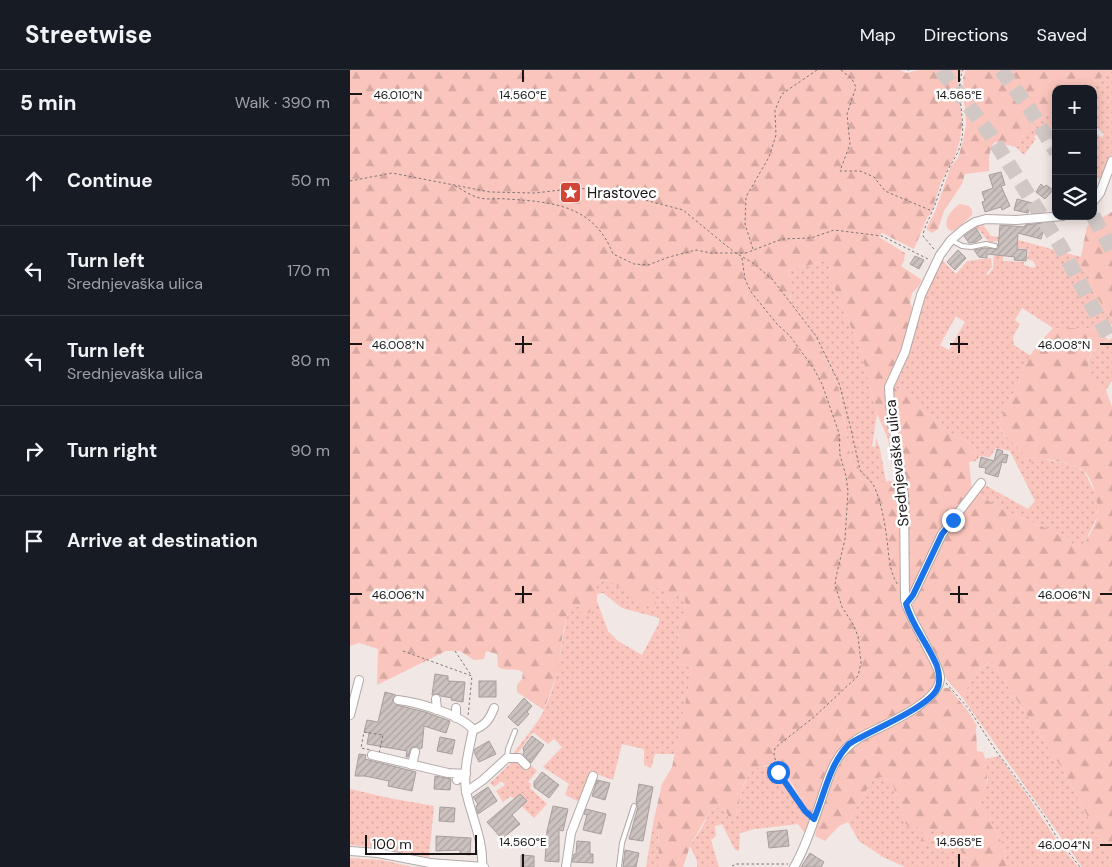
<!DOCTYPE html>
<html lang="en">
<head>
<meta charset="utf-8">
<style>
	body { margin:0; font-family:"DM Sans",sans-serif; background:#242831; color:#f1f3f6 }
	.controls { position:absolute; right:15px; top:15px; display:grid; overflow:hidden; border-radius:10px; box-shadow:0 2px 12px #0003 }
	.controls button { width:45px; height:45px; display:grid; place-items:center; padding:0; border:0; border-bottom:1px solid #363941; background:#171b24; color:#f1f3f6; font:25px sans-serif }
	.scale { position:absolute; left:15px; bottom:12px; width:112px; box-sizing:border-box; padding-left:5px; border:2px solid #191515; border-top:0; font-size:14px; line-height:18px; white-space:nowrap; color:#191515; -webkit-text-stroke:4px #fff; paint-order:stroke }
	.stop { position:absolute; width:15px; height:15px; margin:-11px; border:4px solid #1a73e8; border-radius:50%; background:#fff }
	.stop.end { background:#1a73e8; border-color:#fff; box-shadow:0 1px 5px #0008 }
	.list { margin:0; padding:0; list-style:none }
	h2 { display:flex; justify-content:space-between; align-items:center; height:65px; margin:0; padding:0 20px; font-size:21px }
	h2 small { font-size:16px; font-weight:400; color:#9ea1a6 }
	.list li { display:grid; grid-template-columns:32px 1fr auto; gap:15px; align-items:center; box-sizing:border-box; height:90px; padding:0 20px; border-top:1px solid #363941 }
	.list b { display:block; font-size:19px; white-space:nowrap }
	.list p { margin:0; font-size:16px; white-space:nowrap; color:#9ea1a6 }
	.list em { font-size:16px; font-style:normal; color:#9ea1a6 }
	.icon { flex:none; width:28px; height:28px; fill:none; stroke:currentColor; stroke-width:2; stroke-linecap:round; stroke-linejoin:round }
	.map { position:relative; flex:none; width:762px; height:797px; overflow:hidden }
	header { display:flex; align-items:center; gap:30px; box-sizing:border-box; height:70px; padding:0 25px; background:#171b24; border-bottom:1px solid #363941 }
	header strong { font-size:24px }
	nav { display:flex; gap:28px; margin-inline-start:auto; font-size:18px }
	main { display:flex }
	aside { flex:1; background:#171b24 }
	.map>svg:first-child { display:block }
</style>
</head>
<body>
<header>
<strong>Streetwise</strong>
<nav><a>Map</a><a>Directions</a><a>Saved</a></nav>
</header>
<main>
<aside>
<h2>5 min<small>Walk · 390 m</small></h2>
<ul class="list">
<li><svg class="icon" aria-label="ahead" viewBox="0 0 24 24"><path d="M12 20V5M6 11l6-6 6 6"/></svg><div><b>Continue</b></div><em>50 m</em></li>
<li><svg class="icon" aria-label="left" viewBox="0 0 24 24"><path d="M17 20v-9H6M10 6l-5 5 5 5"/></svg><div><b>Turn left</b><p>Srednjevaška ulica</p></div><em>170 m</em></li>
<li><svg class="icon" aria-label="left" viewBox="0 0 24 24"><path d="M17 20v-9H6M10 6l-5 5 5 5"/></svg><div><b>Turn left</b><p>Srednjevaška ulica</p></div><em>80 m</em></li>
<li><svg class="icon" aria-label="right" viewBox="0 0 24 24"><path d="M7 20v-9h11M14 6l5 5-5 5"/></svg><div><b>Turn right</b></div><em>90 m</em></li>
<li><svg class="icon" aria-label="arrive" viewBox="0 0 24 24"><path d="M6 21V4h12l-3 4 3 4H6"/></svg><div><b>Arrive at destination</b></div></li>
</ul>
</aside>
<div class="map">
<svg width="762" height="797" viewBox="0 0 762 797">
	<defs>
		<pattern id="grass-dots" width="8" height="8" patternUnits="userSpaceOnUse" patternTransform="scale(1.25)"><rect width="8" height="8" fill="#fac5bc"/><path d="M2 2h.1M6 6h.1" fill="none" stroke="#d6a8a1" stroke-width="1.8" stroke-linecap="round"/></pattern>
		<pattern id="forest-firs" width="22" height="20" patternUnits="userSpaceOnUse" patternTransform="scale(1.25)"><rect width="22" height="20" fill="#fac5bc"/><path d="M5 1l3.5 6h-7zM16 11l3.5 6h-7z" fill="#d6a8a1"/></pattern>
		<pattern id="building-hatch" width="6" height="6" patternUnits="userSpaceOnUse" patternTransform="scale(1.25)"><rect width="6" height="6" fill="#cbc1bf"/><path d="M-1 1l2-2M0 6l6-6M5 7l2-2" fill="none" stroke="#aea5a3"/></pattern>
	</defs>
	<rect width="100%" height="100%" fill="#f1e7e5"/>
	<!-- grass -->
	<g fill="url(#grass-dots)" fill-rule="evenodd">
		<path d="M 762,0 L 762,84 L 752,111 L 747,107 L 743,110 L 743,61 L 752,68 L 754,64 L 743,54 L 743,19 L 737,19 L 745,12 Z"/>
		<path d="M 706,38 L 706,74 L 691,60 L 684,67 L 686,69 L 674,85 L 666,77 C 671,73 671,68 674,63 C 681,52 695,44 706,38 Z"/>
		<path d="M 632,153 L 641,166 L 672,171 L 731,187 L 731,195 L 741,207 L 742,220 L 762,249 L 762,254 L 751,261 L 735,258 L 703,258 L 672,238 L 665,250 L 670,254 L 663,267 L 664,275 L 681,286 L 676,291 L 667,317 L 660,329 L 649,354 L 652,362 L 675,385 L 722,395 L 734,401 L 748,429 L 747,447 L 733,476 L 724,477 L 719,468 L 649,438 L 627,423 L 635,415 L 678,439 L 685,431 L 660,381 L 646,378 L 640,387 L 630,386 L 626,391 L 625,378 L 621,373 L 608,367 L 599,362 L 589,350 L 571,340 L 563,327 L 542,317 L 569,236 L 590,188 L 606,204 L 617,191 L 641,188 L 642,197 L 636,204 L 638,205 L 643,199 L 644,184 L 653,186 L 653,191 L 674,192 L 674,195 L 684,198 L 686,196 L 683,191 L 677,189 L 679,180 L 668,178 L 668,173 L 644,171 L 641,174 L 626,157 L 627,154 ZM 606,246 L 615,252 L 599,280 L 590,275 Z"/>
		<path d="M 477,190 L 480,192 L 479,205 L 511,281 L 527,344 L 522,376 L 525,377 L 526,368 L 530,379 L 536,412 L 524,413 L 510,408 L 500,386 L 490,323 L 479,295 L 453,246 L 441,232 L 439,200 C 452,197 465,194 477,190 Z"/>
		<path d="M 762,268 L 762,311 L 756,320 L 745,314 C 744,308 741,305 739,299 C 734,285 752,274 762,268 Z"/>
		<path d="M 532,355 L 540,355 L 546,397 L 542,396 L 538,369 Z"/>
		<path d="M 255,510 L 266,514 L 280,525 L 302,523 L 304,519 L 310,517 L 315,519 L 319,537 L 324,526 L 330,523 C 342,533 331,549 329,561 C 327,571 331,584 332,594 L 340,596 L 342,600 L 325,684 L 305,684 L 301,698 L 294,695 L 294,679 L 272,674 L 263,710 L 241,702 L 230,732 L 215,725 L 219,714 L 193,697 L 212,677 L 204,669 L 198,674 L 183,662 L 165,687 L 163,684 C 173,670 186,656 194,640 C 210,610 210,572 219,539 L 224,536 L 230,537 L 233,544 L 247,531 L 258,561 L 268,571 L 292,585 L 309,553 L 309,548 L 272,538 L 253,523 L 247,524 L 247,514 Z"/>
		<path d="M 641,591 L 710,695 L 738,747 L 745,764 L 762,791 L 762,797 L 732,797 L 612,627 L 627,601 Z"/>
		<path d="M 649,686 L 677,725 L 706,769 L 728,797 L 653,797 L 656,795 C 658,773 639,753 630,732 L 638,709 L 635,689 Z"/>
		<path d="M 162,692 L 166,692 L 177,700 L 181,695 L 187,701 L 178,712 L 181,714 L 180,718 L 197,734 L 184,748 L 161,726 L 153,732 L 146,721 L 155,715 L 152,711 L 144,717 L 140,713 Z"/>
		<path d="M 424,696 L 433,701 L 453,734 L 448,754 L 405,759 L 390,763 L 389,781 L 385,780 L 372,754 L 365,756 L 366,766 L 361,770 L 369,797 L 347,797 L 347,791 L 340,776 L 352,758 L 361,739 L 370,737 L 376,740 L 380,751 L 385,750 L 394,714 L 401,700 L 410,697 Z"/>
		<path d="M 531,707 L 541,710 L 551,738 L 554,752 L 559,757 L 567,757 L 573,763 L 571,772 L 578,767 L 579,760 C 600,753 612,783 620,797 L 555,797 L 533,787 L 509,771 L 498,752 L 523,709 Z"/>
		<path d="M 0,719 L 39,728 L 84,736 L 79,787 L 25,777 L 0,775 Z"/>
		<path d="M 304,749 L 308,750 L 309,792 L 312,797 L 296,797 Z"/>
		<path d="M 0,788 L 32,790 L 63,797 L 0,797 Z"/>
	</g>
	<!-- forest -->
	<g fill="url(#forest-firs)">
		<path d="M 0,0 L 550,0 L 556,3 L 569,0 L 612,0 L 608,7 L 612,55 L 610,70 L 605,86 L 591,112 L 582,141 L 577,148 L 564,179 L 532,163 L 529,167 L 555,183 L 554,191 L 551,196 L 572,210 L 568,217 L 563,222 L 561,226 L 560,233 L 563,240 L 557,268 L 540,308 L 540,355 L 532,355 L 527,344 L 511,281 L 479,205 L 480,192 L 477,190 C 465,194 452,197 439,200 C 438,210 448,217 440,225 L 441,231 L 453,246 L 479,295 L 490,323 L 500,386 L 510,408 L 524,413 L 549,410 L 551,429 L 552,513 L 585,603 L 585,612 L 576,630 L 509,666 L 496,675 L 458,762 L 454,762 L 448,754 L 453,734 C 448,724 436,699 424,696 C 417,694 408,698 401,700 L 394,713 L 385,750 L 380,751 L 376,740 L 370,737 L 361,739 L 340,776 L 333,797 L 312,797 L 309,792 L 308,751 L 304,749 L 312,714 L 322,697 L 342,600 L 340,596 L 332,594 L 331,590 C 330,581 327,570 329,561 C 331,549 342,533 330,523 L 324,526 L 323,536 L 319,537 L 315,519 L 310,517 L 304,519 L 302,523 L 306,533 C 293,543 277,521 266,515 C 263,513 258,511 255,510 L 247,514 L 247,531 L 242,537 L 239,543 L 232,544 L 230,537 L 224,536 L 219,539 L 213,562 L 208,601 L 194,640 L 167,622 L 167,615 L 172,609 L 173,602 C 163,597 157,602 148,597 L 147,584 L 136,581 L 134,589 L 124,590 L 110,581 L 96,581 L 27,615 L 28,579 L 9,573 L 0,576 Z"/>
		<path d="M 616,0 L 762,0 L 745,12 L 737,19 L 706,19 L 706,38 C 695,44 681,52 674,63 C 671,68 671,73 666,77 L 645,72 C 638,79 639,92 639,101 L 615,104 L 612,114 L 594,141 L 588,159 L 582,163 L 576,159 L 585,142 L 601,96 L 608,88 L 613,71 L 616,55 L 613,8 Z"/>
		<path d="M 762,142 L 762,249 L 742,220 L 741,207 L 731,195 L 731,187 L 737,156 Z"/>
		<path d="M 703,258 L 735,258 L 751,261 L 758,270 C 749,276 734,285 739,299 C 741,304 744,308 745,314 L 756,320 L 762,337 L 762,791 L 745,764 L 738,747 L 710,695 L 641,591 L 627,601 L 612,627 L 597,610 L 560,540 L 589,475 L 601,456 L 627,423 L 649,438 L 719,468 L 724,477 L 733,476 C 738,467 745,457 747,447 C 750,435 743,408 733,400 C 726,396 718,394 710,392 C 701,390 693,387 684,392 L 677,391 C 671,376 655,371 649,354 L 660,329 L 667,317 L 676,291 L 690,272 Z"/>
		<path d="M 542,317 L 551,320 L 563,327 L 571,340 L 589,350 L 599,362 L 608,367 L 621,373 L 625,378 L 626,391 L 619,392 L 622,422 L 598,453 L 568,513 L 557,526 L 557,441 L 545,358 Z"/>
		<path d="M 594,618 L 599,618 L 618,641 L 627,656 L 626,658 L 627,681 L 633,682 C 640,703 638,713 630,732 C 639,753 658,773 656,796 L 653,797 L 620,797 C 612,783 600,753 579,760 L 579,774 L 574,780 L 569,777 L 573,763 L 567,757 L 559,757 L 554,752 L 551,738 L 541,710 L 531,707 L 523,709 L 498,752 L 489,756 L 475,771 L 465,766 L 468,750 L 486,695 L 503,674 L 583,630 Z"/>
	</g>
	<!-- garden -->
	<path fill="#fac5bc" d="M 610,134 L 619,136 L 622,140 L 622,145 L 606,160 L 601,161 L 597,158 C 594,149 602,139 610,134 Z"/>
	<!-- building -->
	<g fill="url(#building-hatch)" stroke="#a89e9d">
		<path d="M 651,102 L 655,115 L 651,116 L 660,136 L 652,140 L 651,137 L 635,142 L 632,132 L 635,131 L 632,122 L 643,118 L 639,105 Z"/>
		<path d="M 691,114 L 694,117 L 696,115 L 703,120 L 695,129 L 686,122 Z"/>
		<path d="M 667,129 L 682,133 L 678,143 L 664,140 Z"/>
		<path d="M 692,153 L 695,154 L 691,169 L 668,163 L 667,179 L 677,180 L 676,191 L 664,190 L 665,187 L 637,184 L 637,188 L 629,187 L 624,180 L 635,178 L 648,179 L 650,155 L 675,157 L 675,155 Z"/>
		<path d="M 626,158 L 632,168 L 626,172 L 619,173 L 614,166 Z"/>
		<path d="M 608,180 L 616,188 L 605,200 L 597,192 Z"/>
		<path d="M 565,186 L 574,190 L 569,199 L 560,194 Z"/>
		<path d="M 647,379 L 653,381 L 652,384 L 658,385 L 656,393 L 652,392 L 648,407 L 635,403 L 636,398 L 629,397 L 631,387 L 644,391 Z"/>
		<path d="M 85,604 L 98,606 L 98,611 L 115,612 L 113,632 L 101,630 L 102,628 L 91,626 L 88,624 L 82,625 Z"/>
		<rect x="129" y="611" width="17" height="16"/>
		<path d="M 35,622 L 46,625 L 42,630 L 47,635 L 75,642 L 100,651 L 96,663 L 74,656 L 72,678 L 70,679 L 66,676 L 61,678 L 58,687 L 56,687 L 57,681 L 17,674 L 19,663 L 14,662 L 17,650 L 28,652 Z"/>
		<path d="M 174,628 L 182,636 L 177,642 L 179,644 L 168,656 L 158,647 Z"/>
		<path d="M 182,666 L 194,675 L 181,693 L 173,684 L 174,682 L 173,678 Z"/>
		<path d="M 90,667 L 105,670 L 102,684 L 87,681 Z"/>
		<path d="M 139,671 L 146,684 L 129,692 L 124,682 L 125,679 Z"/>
		<path d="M 9,684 L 16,685 L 15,689 L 66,702 L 62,721 L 38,716 L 39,711 L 15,706 L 5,706 Z"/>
		<path d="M 192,702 L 209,715 L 199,728 L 184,717 L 184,712 Z"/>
		<path d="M 85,706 L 101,709 L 100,720 L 84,719 Z"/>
		<path d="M 247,710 L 260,713 L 255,730 L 242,726 Z"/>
		<path d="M 289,714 L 303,717 L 293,771 L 279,769 L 288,737 L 286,733 Z"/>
		<path d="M 138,717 L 147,731 L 128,744 L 126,736 L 128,734 L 123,727 Z"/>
		<path d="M 170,724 L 177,731 L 162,745 L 170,754 L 152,769 L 137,752 Z"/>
		<path d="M 203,736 L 218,739 L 213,761 L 209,760 L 209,792 L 195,791 L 197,761 Z"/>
		<path d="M 90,737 L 105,738 L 104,752 L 89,751 Z"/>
		<path d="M 236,739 L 256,744 L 251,764 L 233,760 L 237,745 L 234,744 Z"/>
		<path d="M 437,760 L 439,776 L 419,778 L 417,762 Z"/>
		<path d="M 86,766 L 121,768 L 120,785 L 110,784 L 110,780 L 86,781 Z"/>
		<path d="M 227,771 L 240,772 L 240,784 L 243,784 L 243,793 L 222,792 L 224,784 L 226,784 Z"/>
		<path d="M 275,780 L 289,783 L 286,797 L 273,797 Z"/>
		<path d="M 460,783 L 474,792 L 471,797 L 451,797 Z"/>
		<path d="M 171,785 L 184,786 L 184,797 L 171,797 Z"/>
	</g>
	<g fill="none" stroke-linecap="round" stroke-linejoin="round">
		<!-- motorway-tunnel -->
		<g stroke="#d1c8c6" stroke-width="15" stroke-dasharray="15 8" stroke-linecap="butt">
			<path d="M 591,0 L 640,64 L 711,177 L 762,273"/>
			<path d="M 651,0 L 681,41 L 706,82"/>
			<path d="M 743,146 L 762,180"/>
		</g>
		<defs>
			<g id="service">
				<path d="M 601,170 L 612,176 L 621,177 L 636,174 L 645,176"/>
				<path d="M 157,688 L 158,679 L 165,661"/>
				<path d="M 269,797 L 272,773 L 284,736"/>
			</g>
			<g id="minor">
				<path d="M 743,132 L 750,123 L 762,91"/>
				<path d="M 556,534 L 563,525 L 592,464 L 631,413"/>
				<path d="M 86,629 L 87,640"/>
				<path d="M 48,630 C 66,632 113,645 123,660 C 119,679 113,702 116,721 C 121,746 134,771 132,797"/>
				<path d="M 0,645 L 9,610"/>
				<path d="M 106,648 L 106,638"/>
				<path d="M 123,660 C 135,656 140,649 144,638"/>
				<path d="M 22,685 L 98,703 L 116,704 L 107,710"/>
				<path d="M 62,695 L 65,682"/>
				<path d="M 116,722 L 133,710 L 157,688 L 169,688 L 176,695"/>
				<path d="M 0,781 L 28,783 L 80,793 L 134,797"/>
				<path d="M 216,797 L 221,763 L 243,706"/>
				<path d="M 444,797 C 455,779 462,756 469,736 C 479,708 482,685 509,668 C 529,657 591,633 590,607 C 589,598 582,587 578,579 C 570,562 560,548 555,530 L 554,425 L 540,335 L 539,317 L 555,282 L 571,225 L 590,185 L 601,170 L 614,159 L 625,152 L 636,149 L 666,150 L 713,146"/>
			</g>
		</defs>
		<!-- service casing -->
		<use href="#service" stroke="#b2a9a7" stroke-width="6"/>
		<!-- minor casing -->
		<use href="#minor" stroke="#b2a9a7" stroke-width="10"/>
		<!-- path -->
		<g stroke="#7b7574" stroke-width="1" stroke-dasharray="2.5 2.5" stroke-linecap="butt">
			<path d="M 491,0 L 502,9 L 506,17 L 497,44 L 500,74 L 490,101 L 510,101 L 524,107 L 535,121 L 582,141"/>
			<path d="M 558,0 L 559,0"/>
			<path d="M 0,111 L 42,103 L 140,122 L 185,123 L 228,118 L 268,123 L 333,140 L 384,182 L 403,193 L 423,210 L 466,266 L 489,313 L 501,359 L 510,400 C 516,408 523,411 526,421 C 532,436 535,454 537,470 C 539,485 539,502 548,515"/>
			<path d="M 105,116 C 113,120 121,126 130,128 C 138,130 148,128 157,129 C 203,132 244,135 263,184 L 284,194 L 298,195 L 319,187 L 346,180 L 361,183 L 396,183 L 432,169 L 461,168 L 484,160 L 532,166 L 578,189"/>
			<path d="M 403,179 L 395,154 L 396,127 L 419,87 L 426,65 L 425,40 L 432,24 L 467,0"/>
			<path d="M 584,179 L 573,166 C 574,157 578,152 581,144 C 587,131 591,117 596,104 C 601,93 608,85 611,73 C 617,50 604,20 613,0"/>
			<path d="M 392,188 L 395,209 L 401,222 L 427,254 L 440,266 L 464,299 L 472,314 L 489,363 L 490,385 L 496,406 L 498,421 L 495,469 L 486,507 L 485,515 L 492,537 L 503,554 L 508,566 L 511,593 L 508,606 L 464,647 L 431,673 L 425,678 L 424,684 L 428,702 L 457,743"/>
			<path d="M 53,581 L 122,606 L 118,646"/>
			<path d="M 105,581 L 121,605"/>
			<path d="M 596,613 L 619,639 L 646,681 L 693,744 L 706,766 L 730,797"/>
			<path d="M 14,662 L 33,665 L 29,684 L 22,682 L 20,687 L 21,680 L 11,678 Z"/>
			<path d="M 382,796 L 386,794 L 438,794"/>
		</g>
		<!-- service -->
		<use href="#service" stroke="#fff" stroke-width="4"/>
		<!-- minor -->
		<use href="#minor" stroke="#fff" stroke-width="8"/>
	</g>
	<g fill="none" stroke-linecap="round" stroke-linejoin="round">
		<!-- route -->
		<path stroke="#1a73e8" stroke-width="6" d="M 428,702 L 455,741 L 464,749 C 475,723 479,695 499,674 C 519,661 578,638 587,619 C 591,612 589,603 587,596 C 578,574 562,556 556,534 L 563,525 L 592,464 L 603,450"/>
	</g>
	<!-- ticks -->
	<path fill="none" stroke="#191515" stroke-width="2" d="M 173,0 L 173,12M 609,0 L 609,12M 0,24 L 12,24M 173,266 L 173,283M 609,266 L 609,283M 0,274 L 12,274M 165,274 L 182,274M 600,274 L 618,274M 750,274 L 762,274M 173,516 L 173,533M 609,516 L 609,533M 0,524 L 12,524M 165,524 L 182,524M 600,524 L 618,524M 750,524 L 762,524M 750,775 L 762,775M 173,784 L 173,797M 609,784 L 609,797"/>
	<!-- icons -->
	<defs>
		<symbol id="sight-square" viewBox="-11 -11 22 22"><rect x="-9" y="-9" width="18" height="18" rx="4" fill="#d24535" stroke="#fff"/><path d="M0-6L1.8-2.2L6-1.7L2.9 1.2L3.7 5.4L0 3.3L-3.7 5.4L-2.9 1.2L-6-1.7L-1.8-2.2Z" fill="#fff"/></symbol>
	</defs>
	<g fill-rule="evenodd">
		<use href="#sight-square" x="208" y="110" width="25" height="25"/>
	</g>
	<g text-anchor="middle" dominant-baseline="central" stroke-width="5" stroke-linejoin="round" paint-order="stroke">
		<!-- poi labels -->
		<g font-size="15" fill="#191515" stroke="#fff" text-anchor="start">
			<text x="237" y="123">Hrastovec</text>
		</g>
		<!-- street labels -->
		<g font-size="15" fill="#191515" stroke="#fff">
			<text transform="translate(547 393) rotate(-96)">Srednjevaška ulica</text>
		</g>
	</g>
	<g font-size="12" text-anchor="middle" fill="#191515" stroke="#fff" stroke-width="5" stroke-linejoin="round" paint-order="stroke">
		<text x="48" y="29">46.010°N</text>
		<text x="173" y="29">14.560°E</text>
		<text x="609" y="29">14.565°E</text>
		<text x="48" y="279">46.008°N</text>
		<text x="714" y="279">46.008°N</text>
		<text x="48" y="529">46.006°N</text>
		<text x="714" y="529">46.006°N</text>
		<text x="173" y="776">14.560°E</text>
		<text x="609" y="776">14.565°E</text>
		<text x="714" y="779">46.004°N</text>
	</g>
</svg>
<div class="controls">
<button>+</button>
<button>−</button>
<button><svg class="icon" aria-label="layers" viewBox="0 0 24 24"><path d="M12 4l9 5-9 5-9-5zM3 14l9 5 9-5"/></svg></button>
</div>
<div class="scale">100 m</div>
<div class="stop" style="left:428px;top:702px"></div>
<div class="stop end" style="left:603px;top:450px"></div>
</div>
</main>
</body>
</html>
